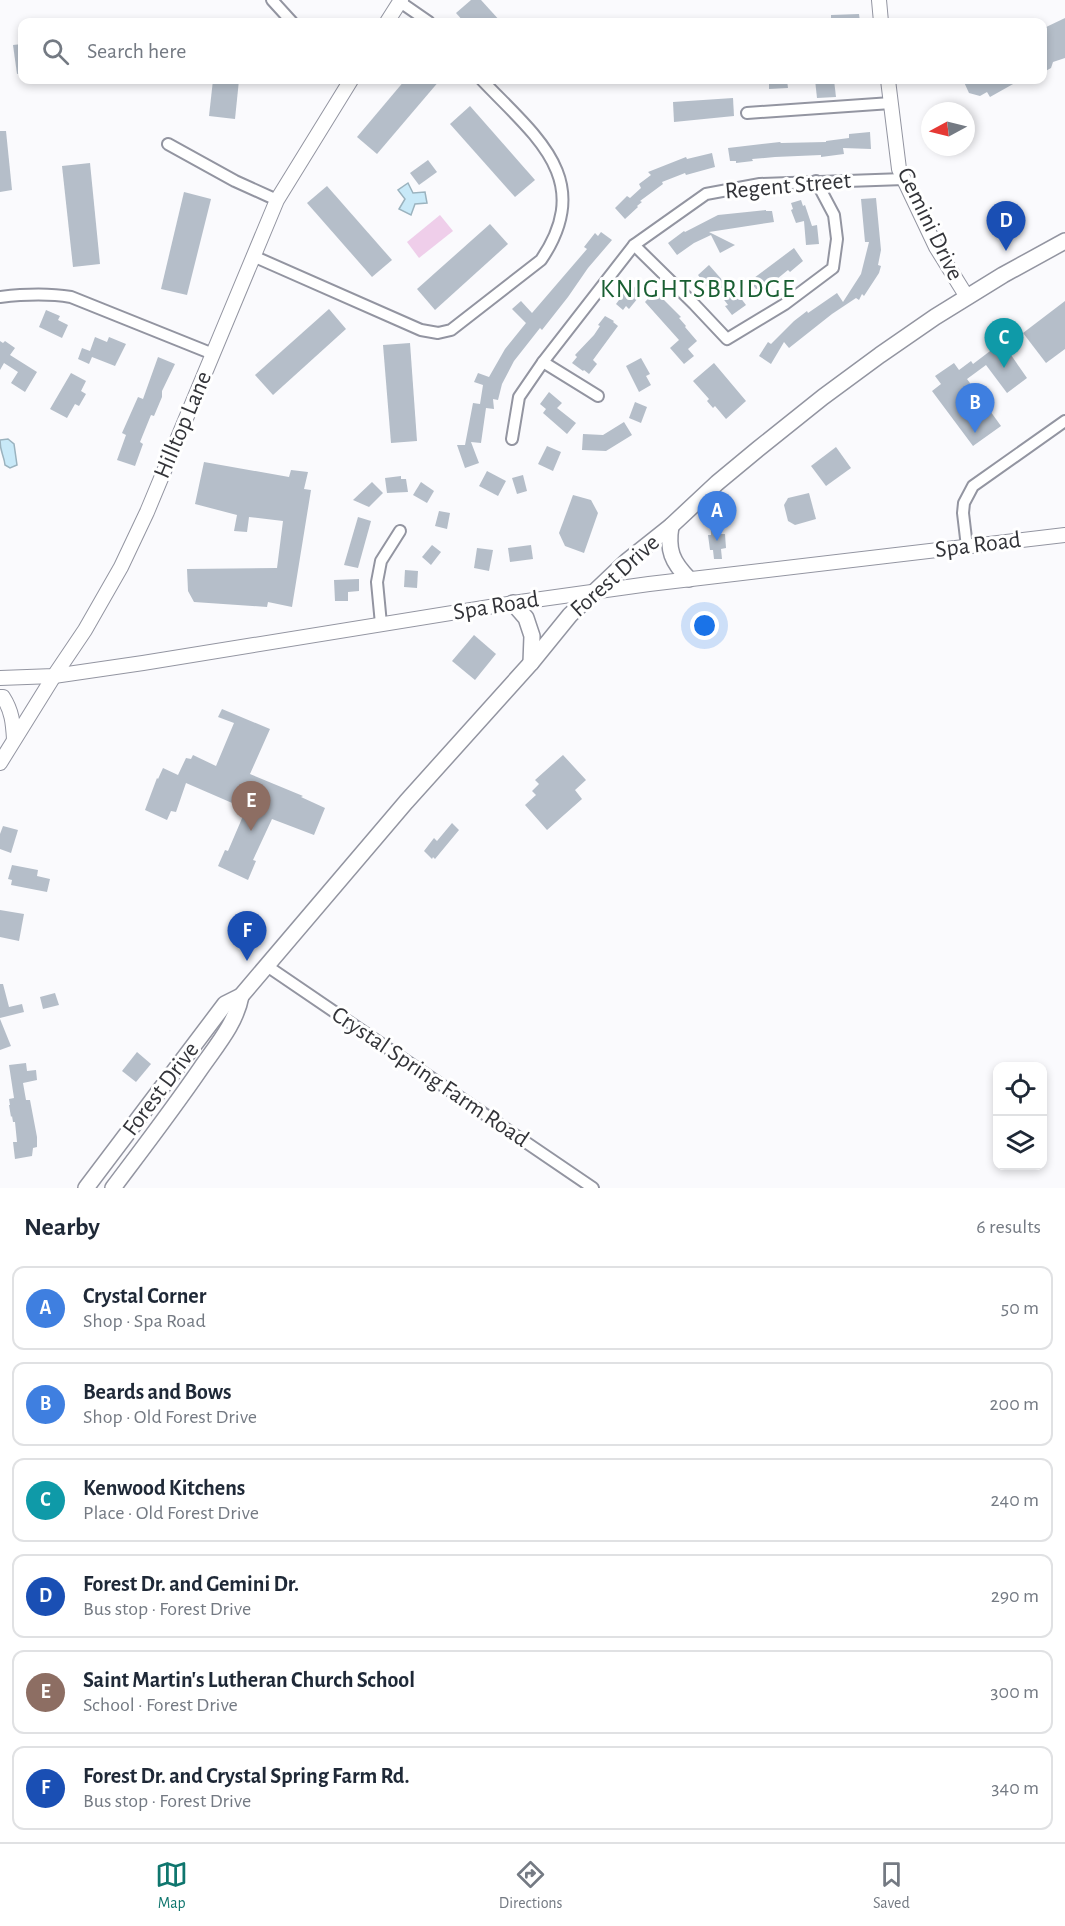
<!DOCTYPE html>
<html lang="en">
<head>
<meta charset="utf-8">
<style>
	body { margin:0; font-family:"Alegreya Sans",sans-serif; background:#f6f6f7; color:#1f2937 }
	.controls { position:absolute; right:18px; bottom:18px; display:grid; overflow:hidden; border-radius:12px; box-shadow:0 3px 9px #0003 }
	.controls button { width:54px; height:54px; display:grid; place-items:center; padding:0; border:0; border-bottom:2px solid #e0e1e3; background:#fff; color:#1f2937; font:30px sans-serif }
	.compass { position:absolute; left:921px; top:102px; width:54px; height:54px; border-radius:50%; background:#fff; box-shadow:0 3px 9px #0003; rotate:263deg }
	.you { position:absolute; left:705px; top:626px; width:21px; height:21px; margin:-15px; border:4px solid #fff; border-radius:50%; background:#1a73e8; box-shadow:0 0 0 9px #1a73e833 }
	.badge { display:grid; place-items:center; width:39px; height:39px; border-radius:50%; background:#0f766e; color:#fff; font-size:20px; font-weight:700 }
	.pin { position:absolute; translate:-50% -50px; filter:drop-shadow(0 2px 3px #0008) }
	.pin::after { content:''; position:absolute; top:32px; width:21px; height:18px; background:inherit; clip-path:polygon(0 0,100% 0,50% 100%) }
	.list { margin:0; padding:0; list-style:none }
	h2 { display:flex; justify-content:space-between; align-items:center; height:78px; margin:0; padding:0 24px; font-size:26px }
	h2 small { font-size:20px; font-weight:400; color:#747a83 }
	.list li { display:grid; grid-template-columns:39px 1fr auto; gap:18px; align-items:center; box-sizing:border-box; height:84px; margin:0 12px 12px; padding:0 12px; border:2px solid #e0e1e3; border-radius:12px }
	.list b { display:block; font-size:22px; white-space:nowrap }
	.list p { margin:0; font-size:20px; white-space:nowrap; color:#747a83 }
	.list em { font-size:20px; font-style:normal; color:#747a83 }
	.icon { flex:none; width:33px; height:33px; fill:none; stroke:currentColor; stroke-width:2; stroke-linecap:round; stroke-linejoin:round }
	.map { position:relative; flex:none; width:1065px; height:1188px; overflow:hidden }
	.search { position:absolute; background:#fff; box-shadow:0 3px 9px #0003; left:18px; right:18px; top:18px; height:66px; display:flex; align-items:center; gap:15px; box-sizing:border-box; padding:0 21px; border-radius:12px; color:#747a83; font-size:22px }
	.sheet { height:654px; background:#fff }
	nav { display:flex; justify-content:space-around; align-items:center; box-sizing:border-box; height:84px; border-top:2px solid #e0e1e3; background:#fff; font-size:16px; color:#747a83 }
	nav a { display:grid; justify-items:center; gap:3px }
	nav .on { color:#0f766e }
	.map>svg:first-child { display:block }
</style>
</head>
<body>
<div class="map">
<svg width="1065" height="1188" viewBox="0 0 1065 1188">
	<rect width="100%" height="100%" fill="#fafafd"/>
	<!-- park -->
	<path fill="#efceea" d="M 440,215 L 453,231 L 419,258 L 407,242 Z"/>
	<!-- water -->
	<g fill="#c8e9f8" stroke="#9bb3bf" stroke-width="1.5">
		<path d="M 408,183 L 413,193 L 425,192 L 427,203 L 415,204 L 411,215 L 399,209 L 405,199 L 398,190 Z"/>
		<path d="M 8,439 L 14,444 L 17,465 L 10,468 L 5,465 C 4,455 0,452 0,440 Z"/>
	</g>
	<!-- building -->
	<g fill="#b5bec9">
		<path d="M 471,0 L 481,0 L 501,22 L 464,22 L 456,13 Z"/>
		<path d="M 859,14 L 860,22 L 831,22 L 831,15 Z"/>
		<path d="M 1065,18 L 1065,58 L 1053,62 L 1051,68 L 1042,73 L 1042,29 Z"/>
		<path d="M 22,44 L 22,73 L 17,74 L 13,45 Z"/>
		<path d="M 213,80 L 239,80 L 235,119 L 209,116 Z"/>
		<path d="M 405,80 L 440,80 L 377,154 L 357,137 Z"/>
		<path d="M 769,80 L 787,80 L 788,88 L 769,89 Z"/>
		<path d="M 815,80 L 834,80 L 836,97 L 817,98 Z"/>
		<path d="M 963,80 L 1020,80 L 990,97 L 987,92 L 980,96 L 969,93 Z"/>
		<path d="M 733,98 L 734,116 L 674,122 L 673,102 Z"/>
		<path d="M 470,106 L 535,180 L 515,197 L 450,124 Z"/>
		<path d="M 0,131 L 6,131 L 12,190 L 0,192 Z"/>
		<path d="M 870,132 L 871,149 L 843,148 L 844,154 L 821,157 L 821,155 L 775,157 L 752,159 L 753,161 L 736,163 L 736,161 L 730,161 L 728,148 L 780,142 L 781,143 L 826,142 L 826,141 L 849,138 L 849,134 Z"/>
		<path d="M 712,153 L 715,167 L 686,175 L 685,173 L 662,182 L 663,184 L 640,201 L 642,202 L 637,206 L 638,207 L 625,219 L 615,208 L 627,196 L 630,198 L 641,188 L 639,184 L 651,175 L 648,172 L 686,157 L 687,159 Z"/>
		<path d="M 428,160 L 437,172 L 419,185 L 410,173 Z"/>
		<path d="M 90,163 L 100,264 L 73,267 L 62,166 Z"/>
		<path d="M 327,186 L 392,260 L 372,277 L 307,203 Z"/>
		<path d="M 184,192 L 211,199 L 187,295 L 161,289 Z"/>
		<path d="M 876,198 L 881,250 L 878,265 L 881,266 L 879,273 L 864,296 L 862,294 L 859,300 L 856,298 L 832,314 L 789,348 L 784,342 L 771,364 L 759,356 L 768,342 L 771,344 L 794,321 L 807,311 L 808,313 L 837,293 L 843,302 L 861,274 L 869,242 L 865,242 L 861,199 Z"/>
		<path d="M 801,200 L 803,206 L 805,205 L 812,226 L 817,225 L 819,244 L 806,245 L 804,221 L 796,223 L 791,210 L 793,209 L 791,203 Z"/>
		<path d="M 766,210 L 766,211 L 772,211 L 774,222 L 709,232 L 735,245 L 720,253 L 711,235 L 694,243 L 677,255 L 668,243 L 684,231 L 685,232 L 718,215 Z"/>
		<path d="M 490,224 L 508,244 L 435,310 L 417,289 Z"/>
		<path d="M 601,232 L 612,240 L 588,268 L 568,297 L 542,330 L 540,328 L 514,361 L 502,384 L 498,400 L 493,399 L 494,409 L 486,408 L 481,443 L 471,442 L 479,463 L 465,468 L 457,445 L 465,445 L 473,403 L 480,404 L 483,385 L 474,382 L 478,373 L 489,377 L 505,349 L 526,323 L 512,309 L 521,301 L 532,313 L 587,249 L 584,247 L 595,233 L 598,236 Z"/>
		<path d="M 794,248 L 803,261 L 790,272 L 788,270 L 761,292 L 759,289 L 756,289 L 750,281 Z"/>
		<path d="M 709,265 L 731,290 L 733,288 L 746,305 L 732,315 L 725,306 L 728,305 L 715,288 L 711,292 L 698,275 Z"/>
		<path d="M 628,282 L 642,293 L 629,309 L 626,306 L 623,310 L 616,304 L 619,300 L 617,298 Z"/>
		<path d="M 655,291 L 681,317 L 679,318 L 686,326 L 685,327 L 697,341 L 688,349 L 694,356 L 684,364 L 670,348 L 679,340 L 645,302 Z"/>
		<path d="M 1065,301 L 1065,349 L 1046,363 L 1023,333 Z"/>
		<path d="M 329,309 L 346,329 L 273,395 L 255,375 Z"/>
		<path d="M 46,310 L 60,316 L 58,320 L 68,325 L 62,338 L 39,327 Z"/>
		<path d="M 605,316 L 614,321 L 613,322 L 618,326 L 593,360 L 597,364 L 589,374 L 584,370 L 583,371 L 572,363 L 577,357 L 575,355 L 594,335 L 600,326 L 598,325 Z"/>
		<path d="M 95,337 L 107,342 L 109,337 L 126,344 L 115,366 L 92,357 L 89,364 L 78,359 L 82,348 L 90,351 Z"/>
		<path d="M 0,341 L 3,343 L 5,341 L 15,348 L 10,355 L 37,372 L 25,392 L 11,383 L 18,372 L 4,363 L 0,370 Z"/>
		<path d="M 1002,342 L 1027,378 L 1007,393 L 986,365 L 967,379 L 1001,426 L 973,446 L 932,391 L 941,384 L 935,376 L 954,363 L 959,370 L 971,361 L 973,364 Z"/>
		<path d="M 410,343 L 417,441 L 391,443 L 383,345 Z"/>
		<path d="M 158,357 L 175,364 L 162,391 L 162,397 L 154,416 L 151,415 L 140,442 L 143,444 L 135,466 L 117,460 L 126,435 L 122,433 L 138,397 L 143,399 Z"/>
		<path d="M 641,358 L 650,374 L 646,376 L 651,385 L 639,392 L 626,366 Z"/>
		<path d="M 714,363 L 746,401 L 726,419 L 715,406 L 713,408 L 707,401 L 709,399 L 693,381 Z"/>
		<path d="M 71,373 L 86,381 L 81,391 L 86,394 L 79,406 L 75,404 L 67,418 L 50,409 Z"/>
		<path d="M 549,392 L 562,403 L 557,408 L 576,423 L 567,434 L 543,413 L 546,409 L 540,404 Z"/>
		<path d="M 635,402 L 647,407 L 641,423 L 629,418 Z"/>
		<path d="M 624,422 L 632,435 L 606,451 L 582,450 L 583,434 L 603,435 Z"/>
		<path d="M 547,446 L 561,452 L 553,471 L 538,464 Z"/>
		<path d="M 836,447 L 851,468 L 826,486 L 811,466 Z"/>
		<path d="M 204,462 L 289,477 L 291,470 L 308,472 L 304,489 L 311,490 L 292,607 L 268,602 L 267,607 L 194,602 L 188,591 L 187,569 L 277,568 L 283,521 L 249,517 L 247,532 L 234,531 L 237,515 L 195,504 Z"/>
		<path d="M 487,471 L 506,481 L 498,496 L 479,486 Z"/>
		<path d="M 523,475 L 527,491 L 517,494 L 512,478 Z"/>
		<path d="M 401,476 L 401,479 L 406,479 L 408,492 L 387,493 L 385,478 Z"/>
		<path d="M 372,482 L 383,493 L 369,507 L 353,500 Z"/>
		<path d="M 421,482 L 434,491 L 427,503 L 413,495 Z"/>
		<path d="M 809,493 L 816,519 L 795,525 L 788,521 L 784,505 L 788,498 Z"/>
		<path d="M 573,495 L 591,500 L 598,513 L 584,553 L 565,546 L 559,533 Z"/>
		<path d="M 439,511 L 450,513 L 447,529 L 435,526 Z"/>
		<path d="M 358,517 L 371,521 L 358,568 L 344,565 Z"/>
		<path d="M 719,530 L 720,534 L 725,534 L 726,548 L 721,549 L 722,559 L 714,559 L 713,550 L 710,550 L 708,535 L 711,535 L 711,531 Z"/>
		<path d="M 432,545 L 441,552 L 431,565 L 422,557 Z"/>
		<path d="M 531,545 L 533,559 L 510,562 L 508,548 Z"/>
		<path d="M 477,548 L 493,550 L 489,571 L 474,568 Z"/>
		<path d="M 405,570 L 418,571 L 417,588 L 404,587 Z"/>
		<path d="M 359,579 L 359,591 L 348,592 L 348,601 L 335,601 L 334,580 Z"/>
		<path d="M 474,635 L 496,654 L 475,680 L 452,661 Z"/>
		<path d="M 222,709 L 270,729 L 250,774 L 303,796 L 301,797 L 325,808 L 314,835 L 272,819 L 253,860 L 256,861 L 248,880 L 218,866 L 225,850 L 228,851 L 246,809 L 186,783 L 176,812 L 171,811 L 167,820 L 145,810 L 157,778 L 158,779 L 163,768 L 178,775 L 186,758 L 191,759 L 193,755 L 216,766 L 234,723 L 218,717 Z"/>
		<path d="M 563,755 L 586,780 L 575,790 L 582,799 L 547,830 L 525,805 L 536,795 L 532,791 L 539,784 L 535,780 Z"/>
		<path d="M 452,823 L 459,830 L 435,859 L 433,857 L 432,859 L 424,851 L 434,838 L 437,841 Z"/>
		<path d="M 3,826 L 18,830 L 11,853 L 0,849 L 0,834 Z"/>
		<path d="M 12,865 L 38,870 L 37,876 L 50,879 L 47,892 L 11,885 L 12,880 L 8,879 Z"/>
		<path d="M 0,910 L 24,914 L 19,941 L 0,937 Z"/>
		<path d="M 0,984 L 3,984 L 9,1007 L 22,1004 L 24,1012 L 0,1018 Z"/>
		<path d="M 55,993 L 59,1005 L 43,1009 L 40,997 Z"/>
		<path d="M 0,1019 L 11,1046 L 0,1050 Z"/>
		<path d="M 137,1052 L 151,1064 L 136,1082 L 122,1071 Z"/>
		<path d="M 26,1063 L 27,1071 L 36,1070 L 37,1080 L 23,1083 L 26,1100 L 30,1100 L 37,1137 L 37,1147 L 33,1148 L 32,1156 L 15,1159 L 13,1142 L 17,1142 L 15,1122 L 13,1122 L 12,1116 L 11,1117 L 9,1105 L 10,1105 L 9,1099 L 14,1098 L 9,1065 Z"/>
	</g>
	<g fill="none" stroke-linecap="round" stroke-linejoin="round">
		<defs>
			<g id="street">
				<path d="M 272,0 L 292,22"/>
				<path d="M 400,2 L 429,22"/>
				<path d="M 747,113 L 891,103"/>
				<path d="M 168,144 L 235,181 L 277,200"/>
				<path d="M 634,245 L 694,304 L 727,339 L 785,304 L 833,268 L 837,239 L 834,215 L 816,181"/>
				<path d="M 253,256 L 421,330 L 438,333 L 451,330 L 541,260 C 596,179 535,136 482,80"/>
				<path d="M 0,297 C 25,294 47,293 71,297 L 213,354"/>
				<path d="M 543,362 L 598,396"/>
				<path d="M 512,439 L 519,397 L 543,362 L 634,245 L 706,194 L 760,184 L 904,179"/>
				<path d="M 967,547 L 963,513 L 964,503 L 973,486 L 1065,421"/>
				<path d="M 381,624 L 377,582 L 381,561 L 400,531"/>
				<path d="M 267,966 L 593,1188"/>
			</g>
			<g id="secondary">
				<path d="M 879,0 L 881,22"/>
				<path d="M 387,22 L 401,0"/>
				<path d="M 888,80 L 899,169 L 936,247 L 967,297"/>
				<path d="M 0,678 L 54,676 L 143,663 L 513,603 L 649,584 L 1065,535"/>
				<path d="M 0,697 L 3,697 C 12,711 13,723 14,739"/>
				<path d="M 0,763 L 54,676 L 85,630 L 121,567 L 147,512 L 277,200 L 351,80"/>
			</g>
			<g id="primary">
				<path d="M 671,526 C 667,550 672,562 689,579"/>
				<path d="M 513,603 L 526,618 L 532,636 L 531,663"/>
				<path d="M 86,1188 L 225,1004 L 241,996 L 406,802 L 531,663 L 570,615 L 627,561 L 671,526 L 717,483 L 758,449 L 823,397 L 880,355 L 935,317 L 1003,275 L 1065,241"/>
				<path d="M 113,1188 C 143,1148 173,1109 201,1068 C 217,1045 236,1023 241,996"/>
			</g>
		</defs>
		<!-- street casing -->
		<use href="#street" stroke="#9395a1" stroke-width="14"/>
		<!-- secondary casing -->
		<use href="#secondary" stroke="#9395a1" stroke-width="16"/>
		<!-- primary casing -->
		<use href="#primary" stroke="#9395a1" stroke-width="18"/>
		<!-- street -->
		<use href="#street" stroke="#fff" stroke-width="10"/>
		<!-- secondary -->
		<use href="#secondary" stroke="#fff" stroke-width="14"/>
		<!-- primary -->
		<use href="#primary" stroke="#fff" stroke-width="15"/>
	</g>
	<g text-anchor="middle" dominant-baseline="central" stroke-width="6" stroke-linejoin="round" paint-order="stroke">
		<!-- street labels -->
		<g font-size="24" fill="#333439" stroke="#fff">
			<text transform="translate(788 186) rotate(-5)">Regent Street</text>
			<text transform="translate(930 224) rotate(64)">Gemini Drive</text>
			<text transform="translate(183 425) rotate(-67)">Hilltop Lane</text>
			<text transform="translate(978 545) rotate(-7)">Spa Road</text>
			<text transform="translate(615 576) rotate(-42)">Forest Drive</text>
			<text transform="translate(496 606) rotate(-9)">Spa Road</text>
			<text transform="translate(430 1077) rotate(34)">Crystal Spring Farm Road</text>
			<text transform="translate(161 1089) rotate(-53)">Forest Drive</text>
		</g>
		<!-- neighbourhood labels -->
		<g font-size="26" letter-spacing="1.5" fill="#195f32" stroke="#fff">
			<text x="698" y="289">KNIGHTSBRIDGE</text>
		</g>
	</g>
</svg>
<div class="controls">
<button><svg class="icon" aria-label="locate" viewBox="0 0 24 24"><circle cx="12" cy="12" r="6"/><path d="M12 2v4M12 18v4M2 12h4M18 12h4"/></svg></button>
<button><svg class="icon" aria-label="layers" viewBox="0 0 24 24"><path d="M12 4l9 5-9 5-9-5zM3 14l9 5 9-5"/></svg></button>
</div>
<svg class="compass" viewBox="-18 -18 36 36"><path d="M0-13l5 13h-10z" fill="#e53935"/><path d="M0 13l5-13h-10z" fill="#747a83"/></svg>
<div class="you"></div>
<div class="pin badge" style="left:717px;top:541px;background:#3f7fe0">A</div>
<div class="pin badge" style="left:975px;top:433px;background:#3f7fe0">B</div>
<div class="pin badge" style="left:1004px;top:368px;background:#0f9aa8">C</div>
<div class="pin badge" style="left:1006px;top:251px;background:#1a4fb4">D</div>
<div class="pin badge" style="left:251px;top:831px;background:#8d6e63">E</div>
<div class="pin badge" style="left:247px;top:961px;background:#1a4fb4">F</div>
<div class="search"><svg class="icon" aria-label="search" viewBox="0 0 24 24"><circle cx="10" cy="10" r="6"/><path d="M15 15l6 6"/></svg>Search here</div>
</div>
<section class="sheet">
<h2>Nearby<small>6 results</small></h2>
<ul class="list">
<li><span class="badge" style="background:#3f7fe0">A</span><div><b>Crystal Corner</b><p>Shop · Spa Road</p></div><em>50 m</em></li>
<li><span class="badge" style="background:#3f7fe0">B</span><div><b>Beards and Bows</b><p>Shop · Old Forest Drive</p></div><em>200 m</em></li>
<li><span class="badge" style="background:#0f9aa8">C</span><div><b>Kenwood Kitchens</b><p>Place · Old Forest Drive</p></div><em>240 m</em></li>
<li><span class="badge" style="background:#1a4fb4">D</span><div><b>Forest Dr. and Gemini Dr.</b><p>Bus stop · Forest Drive</p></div><em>290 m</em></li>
<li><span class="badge" style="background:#8d6e63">E</span><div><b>Saint Martin's Lutheran Church School</b><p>School · Forest Drive</p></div><em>300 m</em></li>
<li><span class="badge" style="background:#1a4fb4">F</span><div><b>Forest Dr. and Crystal Spring Farm Rd.</b><p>Bus stop · Forest Drive</p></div><em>340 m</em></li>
</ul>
</section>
<nav>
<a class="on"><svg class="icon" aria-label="map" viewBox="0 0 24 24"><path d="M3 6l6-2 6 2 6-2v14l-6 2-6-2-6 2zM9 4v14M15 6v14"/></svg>Map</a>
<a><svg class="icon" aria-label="directions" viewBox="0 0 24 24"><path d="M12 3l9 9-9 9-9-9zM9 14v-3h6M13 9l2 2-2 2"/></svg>Directions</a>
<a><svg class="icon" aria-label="saved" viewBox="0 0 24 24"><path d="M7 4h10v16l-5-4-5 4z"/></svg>Saved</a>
</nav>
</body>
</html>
